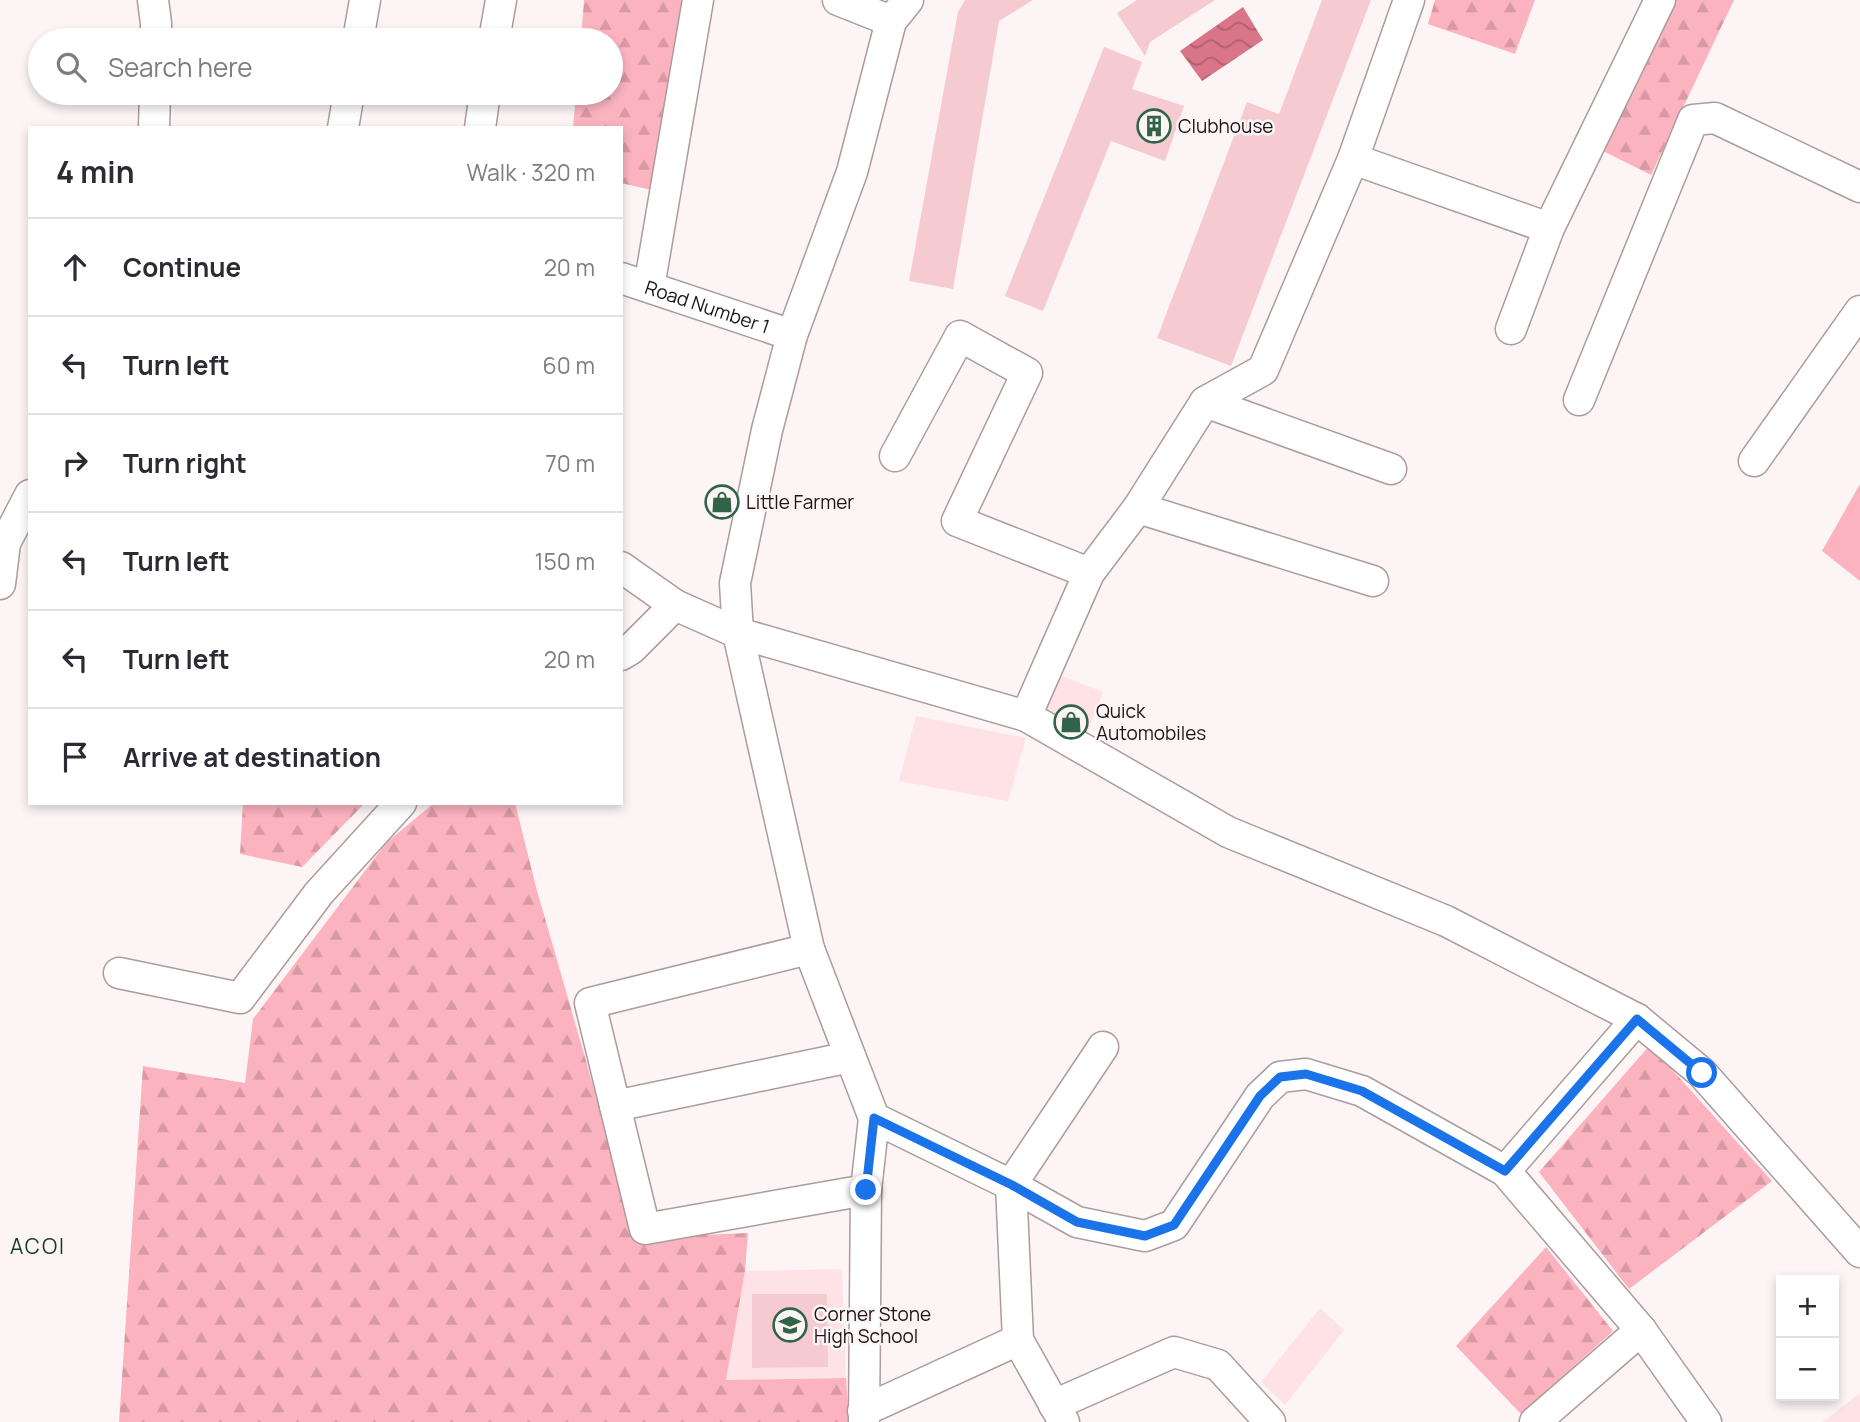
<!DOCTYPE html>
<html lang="en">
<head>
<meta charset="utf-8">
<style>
	body { margin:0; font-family:Manrope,sans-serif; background:#f2f2f3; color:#2b2b33 }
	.controls { position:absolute; right:21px; bottom:21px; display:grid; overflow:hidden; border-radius:0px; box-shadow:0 4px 10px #0003 }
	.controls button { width:63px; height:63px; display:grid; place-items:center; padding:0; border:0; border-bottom:2px solid #e1e1e2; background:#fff; color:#2b2b33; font:35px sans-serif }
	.stop { position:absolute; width:21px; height:21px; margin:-16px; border:5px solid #1a73e8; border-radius:50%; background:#fff }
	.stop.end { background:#1a73e8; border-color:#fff; box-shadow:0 2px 7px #0008 }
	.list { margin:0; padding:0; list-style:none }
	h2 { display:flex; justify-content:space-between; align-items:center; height:91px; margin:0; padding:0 28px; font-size:30px }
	h2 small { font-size:23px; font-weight:400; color:#7c7c81 }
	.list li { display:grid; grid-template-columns:46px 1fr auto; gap:21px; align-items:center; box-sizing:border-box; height:98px; padding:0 28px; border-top:2px solid #e1e1e2 }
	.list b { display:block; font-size:26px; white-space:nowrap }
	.list em { font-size:23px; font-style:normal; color:#7c7c81 }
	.icon { flex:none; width:38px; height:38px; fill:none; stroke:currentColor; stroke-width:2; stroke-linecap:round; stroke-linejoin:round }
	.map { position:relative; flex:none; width:1860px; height:1422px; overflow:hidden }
	.search { position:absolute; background:#fff; box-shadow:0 4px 10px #0003; left:28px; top:28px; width:595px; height:77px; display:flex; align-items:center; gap:18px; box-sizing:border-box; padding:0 24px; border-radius:38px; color:#7c7c81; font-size:26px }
	.panel { position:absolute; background:#fff; box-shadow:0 4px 10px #0003; left:28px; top:126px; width:595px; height:679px; border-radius:0px }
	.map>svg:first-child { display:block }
</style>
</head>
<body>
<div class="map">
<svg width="1860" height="1422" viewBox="0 0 1860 1422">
	<defs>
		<pattern id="forest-firs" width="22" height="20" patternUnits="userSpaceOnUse" patternTransform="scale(1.75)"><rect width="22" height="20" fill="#fcb3c0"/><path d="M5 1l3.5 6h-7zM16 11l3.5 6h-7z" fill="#d799a4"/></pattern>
		<pattern id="water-waves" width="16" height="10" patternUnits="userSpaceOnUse" patternTransform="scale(1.75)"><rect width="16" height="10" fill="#d97589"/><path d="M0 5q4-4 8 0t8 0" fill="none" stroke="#af5f6f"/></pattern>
	</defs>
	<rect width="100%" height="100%" fill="#fcf4f5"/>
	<!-- built -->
	<g fill="#ffe2e6">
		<path d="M 1062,676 L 1103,692 L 1085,739 L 1040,715 Z"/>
		<path d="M 916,716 L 1026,738 L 1008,801 L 899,781 Z"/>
		<path d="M 842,1269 L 846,1378 L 725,1380 L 745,1271 Z"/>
		<path d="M 1320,1308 L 1344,1330 L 1285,1405 L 1261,1382 Z"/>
		<path d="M 1860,1393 L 1860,1422 L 1823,1422 Z"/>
	</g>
	<!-- grass -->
	<path fill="#fcb3c0" d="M 1860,484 L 1860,581 L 1822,551 Z"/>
	<!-- forest -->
	<g fill="url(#forest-firs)">
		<path d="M 584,0 L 685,0 L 652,190 L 621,183 L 621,128 L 573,128 L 576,93 L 611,93 L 611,40 L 581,40 Z"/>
		<path d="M 1435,0 L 1535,0 L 1515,54 L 1428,24 Z"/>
		<path d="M 1671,0 L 1734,0 L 1651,175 L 1599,149 Z"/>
		<path d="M 243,803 L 365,803 L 302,867 L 240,854 Z"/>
		<path d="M 434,803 L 515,803 L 536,887 L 637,1238 L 748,1233 L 745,1271 L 726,1380 L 846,1378 L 849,1422 L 119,1422 L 143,1066 L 245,1083 L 253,1019 L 386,843 Z"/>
		<path d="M 1650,1045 L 1772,1181 L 1629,1289 L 1539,1172 Z"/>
		<path d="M 1546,1247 L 1613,1331 L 1521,1414 L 1456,1346 Z"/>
	</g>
	<!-- water -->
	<path fill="url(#water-waves)" d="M 1243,7 L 1263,40 L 1202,81 L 1180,51 Z"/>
	<!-- building -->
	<g fill="#f6cad1">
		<path d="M 965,0 L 1033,0 L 999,21 L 953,289 L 909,281 L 958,12 Z"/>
		<path d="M 1137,0 L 1215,0 L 1150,42 L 1145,56 L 1117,13 Z"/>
		<path d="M 1322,0 L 1371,0 L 1231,366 L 1157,338 L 1247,102 L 1279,114 Z"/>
		<path d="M 1104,47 L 1142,62 L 1132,89 L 1184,106 L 1165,161 L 1111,141 L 1043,311 L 1005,296 Z"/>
		<path d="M 752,1294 L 827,1294 L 828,1367 L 752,1368 Z"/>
	</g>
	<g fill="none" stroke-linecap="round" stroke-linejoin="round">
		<defs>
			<g id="minor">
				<path d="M 153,0 L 156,23 L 156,40"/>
				<path d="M 838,0 L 891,21"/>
				<path d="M 358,40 L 365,0"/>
				<path d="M 494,40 L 501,0"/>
				<path d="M 154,128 L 155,93"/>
				<path d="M 343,128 L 349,93"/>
				<path d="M 480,128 L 485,93"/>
				<path d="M 1353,159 L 1549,228"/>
				<path id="s1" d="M 621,278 L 792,335"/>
				<path d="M 649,287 L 698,0"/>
				<path d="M 1511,329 L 1549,228 L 1660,0"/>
				<path d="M 1579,400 L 1693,120 L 1715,118 L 1860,187"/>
				<path d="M 1205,402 L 1391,469"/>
				<path d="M 895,456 L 960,336 L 1027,373 L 957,521 L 1089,573"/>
				<path d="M 1754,461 L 1860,311"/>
				<path d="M 1138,508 L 1373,581"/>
				<path d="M 621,567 L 675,605 L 738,633 L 1026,716 L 1228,832 L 1446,921 L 1637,1019 L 1702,1073 L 1860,1252"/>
				<path d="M 0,584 L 5,543 L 30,495"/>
				<path d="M 621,655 L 631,649 L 675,605"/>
				<path d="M 1026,716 L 1089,573 L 1138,508 L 1205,402 L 1263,370 L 1353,159 L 1409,0"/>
				<path d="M 809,949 L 590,1003 L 645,1229 L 866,1190"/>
				<path d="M 119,973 L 240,998 L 319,893 L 401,803"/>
				<path d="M 1103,1047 L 1011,1185 L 1077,1222 L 1145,1236 L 1174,1225 L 1260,1096 L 1280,1077 L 1306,1074 L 1362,1091 L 1505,1171 L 1641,1330 L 1706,1422"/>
				<path d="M 615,1106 L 850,1057"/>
				<path d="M 874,1118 L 1011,1185 L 1018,1340 L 1064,1422"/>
				<path d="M 1505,1171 L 1637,1019"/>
				<path d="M 1054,1405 L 1174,1352 L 1218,1365 L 1270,1422"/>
				<path d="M 863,1411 L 1018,1340"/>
				<path d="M 864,1422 L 866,1190 L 874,1118 L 809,949 L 738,633 L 735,583 L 767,430 L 792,335 L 852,172 L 891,21 L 908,0"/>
				<path d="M 1535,1422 L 1641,1330"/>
			</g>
		</defs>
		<!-- minor casing -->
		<use href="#minor" stroke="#ad9b9d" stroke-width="33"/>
		<!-- minor -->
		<use href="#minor" stroke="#fff" stroke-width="30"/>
	</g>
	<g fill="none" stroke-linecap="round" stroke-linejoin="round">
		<!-- route -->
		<path stroke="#1a73e8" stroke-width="9" d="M 866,1190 L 874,1118 L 1012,1185 L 1077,1222 L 1145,1236 L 1174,1225 L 1260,1096 L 1280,1077 L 1306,1074 L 1362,1091 L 1505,1171 L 1637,1019 L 1702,1073"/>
	</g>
	<!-- icons -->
	<defs>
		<symbol id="building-ring" viewBox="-11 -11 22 22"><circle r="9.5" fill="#fcf4f5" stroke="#306347" stroke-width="1.5"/><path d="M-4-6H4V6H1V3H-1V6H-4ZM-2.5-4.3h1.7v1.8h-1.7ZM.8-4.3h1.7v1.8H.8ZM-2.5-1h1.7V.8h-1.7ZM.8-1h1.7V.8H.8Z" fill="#306347"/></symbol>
		<symbol id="shop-ring" viewBox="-11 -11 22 22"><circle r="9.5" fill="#fcf4f5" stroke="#306347" stroke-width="1.5"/><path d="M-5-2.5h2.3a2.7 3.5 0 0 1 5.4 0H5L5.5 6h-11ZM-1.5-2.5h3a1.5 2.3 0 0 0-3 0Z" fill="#306347"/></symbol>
		<symbol id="school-ring" viewBox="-11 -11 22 22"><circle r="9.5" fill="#fcf4f5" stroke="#306347" stroke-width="1.5"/><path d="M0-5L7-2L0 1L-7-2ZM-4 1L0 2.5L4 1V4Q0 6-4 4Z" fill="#306347"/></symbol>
	</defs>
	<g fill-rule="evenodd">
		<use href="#building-ring" x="1135" y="107" width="38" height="38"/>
		<use href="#shop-ring" x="703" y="483" width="38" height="38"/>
		<use href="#shop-ring" x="1052" y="703" width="38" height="38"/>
		<use href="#school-ring" x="771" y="1306" width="38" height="38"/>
	</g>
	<g text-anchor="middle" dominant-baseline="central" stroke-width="5" stroke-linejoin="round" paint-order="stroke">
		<!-- poi labels -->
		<g font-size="19" fill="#1c1516" stroke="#fcf4f5" text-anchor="start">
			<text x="1178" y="126">Clubhouse</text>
			<text x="746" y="502">Little Farmer</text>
			<text x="1096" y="711">Quick<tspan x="1096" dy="22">Automobiles</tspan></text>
			<text x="814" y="1314">Corner Stone<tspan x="814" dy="22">High School</tspan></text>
		</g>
		<!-- street labels -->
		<g font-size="19" fill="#1c1516" stroke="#fcf4f5">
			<text stroke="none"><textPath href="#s1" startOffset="91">Road Number 1</textPath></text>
		</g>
		<!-- neighbourhood labels -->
		<g font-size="21" letter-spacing="2" fill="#143e28" stroke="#fcf4f5">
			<text x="38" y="1246">ACOI</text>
		</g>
	</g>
</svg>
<div class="controls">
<button>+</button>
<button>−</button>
</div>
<div class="stop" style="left:1702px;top:1073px"></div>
<div class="stop end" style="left:866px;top:1190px"></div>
<div class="search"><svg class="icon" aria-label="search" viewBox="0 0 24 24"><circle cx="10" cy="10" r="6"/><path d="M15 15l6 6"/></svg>Search here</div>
<section class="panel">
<h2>4 min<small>Walk · 320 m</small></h2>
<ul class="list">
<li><svg class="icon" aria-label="ahead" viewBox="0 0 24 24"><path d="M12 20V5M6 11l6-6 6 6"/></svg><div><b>Continue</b></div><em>20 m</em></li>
<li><svg class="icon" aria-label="left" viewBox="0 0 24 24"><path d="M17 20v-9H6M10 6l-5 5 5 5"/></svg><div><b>Turn left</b></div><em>60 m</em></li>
<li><svg class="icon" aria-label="right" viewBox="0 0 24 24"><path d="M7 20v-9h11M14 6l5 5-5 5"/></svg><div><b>Turn right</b></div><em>70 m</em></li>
<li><svg class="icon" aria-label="left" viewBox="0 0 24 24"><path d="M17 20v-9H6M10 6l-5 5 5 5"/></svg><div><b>Turn left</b></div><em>150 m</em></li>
<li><svg class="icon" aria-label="left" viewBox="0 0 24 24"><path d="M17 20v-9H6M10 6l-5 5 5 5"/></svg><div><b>Turn left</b></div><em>20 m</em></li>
<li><svg class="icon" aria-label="arrive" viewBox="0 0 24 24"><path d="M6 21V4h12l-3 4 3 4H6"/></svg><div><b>Arrive at destination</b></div></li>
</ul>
</section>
</div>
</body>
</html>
